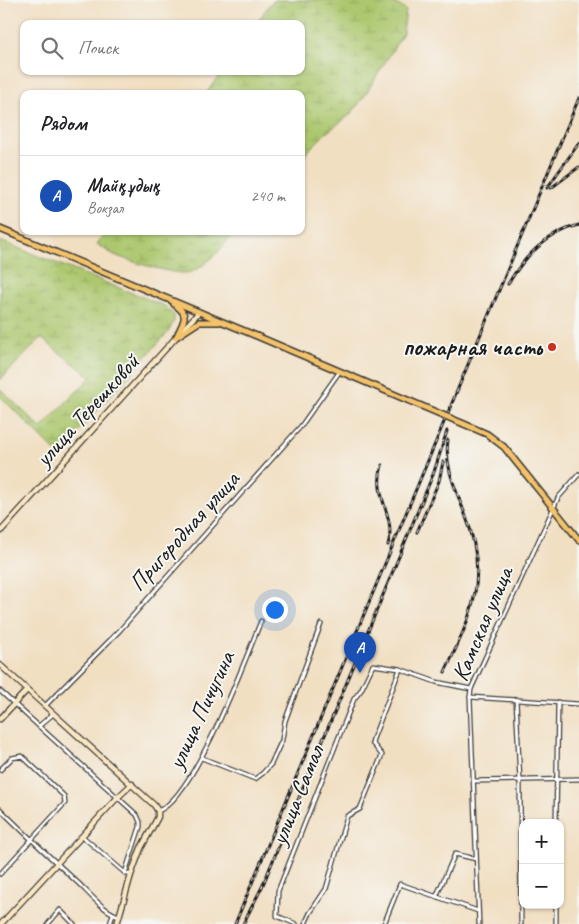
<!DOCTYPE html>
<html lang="ru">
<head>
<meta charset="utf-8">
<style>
	body { margin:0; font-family:Caveat,sans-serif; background:#f2f2f2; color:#202124 }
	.controls { position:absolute; right:15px; bottom:15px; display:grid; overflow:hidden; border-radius:10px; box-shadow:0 1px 4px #0004 }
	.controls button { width:45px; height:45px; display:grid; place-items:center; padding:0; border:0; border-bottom:1px solid #e0e0e0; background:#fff; color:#202124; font:25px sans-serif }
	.you { position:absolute; left:274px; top:609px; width:18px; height:18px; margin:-12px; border:4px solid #fff; border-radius:50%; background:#1a73e8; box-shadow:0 0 0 8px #1a73e833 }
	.badge { display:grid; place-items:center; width:32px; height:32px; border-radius:50%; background:#0f766e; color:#fff; font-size:16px; font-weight:700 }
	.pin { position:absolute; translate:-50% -41px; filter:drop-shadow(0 1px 2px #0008) }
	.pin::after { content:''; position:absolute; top:26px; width:18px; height:15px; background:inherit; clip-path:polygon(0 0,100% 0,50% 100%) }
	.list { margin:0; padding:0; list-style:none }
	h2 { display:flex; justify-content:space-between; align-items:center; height:65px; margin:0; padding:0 20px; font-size:21px }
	h2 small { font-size:16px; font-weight:400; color:#757577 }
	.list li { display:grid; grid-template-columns:32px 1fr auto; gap:15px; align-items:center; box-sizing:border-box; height:80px; padding:0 20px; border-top:1px solid #e0e0e0 }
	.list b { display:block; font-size:19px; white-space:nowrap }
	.list p { margin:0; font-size:16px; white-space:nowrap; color:#757577 }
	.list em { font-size:16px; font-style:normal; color:#757577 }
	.icon { flex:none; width:28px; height:28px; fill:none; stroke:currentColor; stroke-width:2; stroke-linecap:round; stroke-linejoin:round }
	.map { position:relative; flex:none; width:579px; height:924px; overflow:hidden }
	.search { position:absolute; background:#fff; box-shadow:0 1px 4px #0004; left:20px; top:20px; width:285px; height:55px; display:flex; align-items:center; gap:12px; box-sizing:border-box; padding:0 18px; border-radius:10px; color:#757577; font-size:19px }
	.panel { position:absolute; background:#fff; box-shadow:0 1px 4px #0004; left:20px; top:90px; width:285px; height:145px; border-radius:10px }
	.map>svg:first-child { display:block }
</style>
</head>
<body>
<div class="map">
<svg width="579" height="924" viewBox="0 0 579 924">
	<defs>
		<pattern id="wetland-marsh" width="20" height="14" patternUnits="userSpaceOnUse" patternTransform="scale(1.25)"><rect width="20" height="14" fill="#acc76e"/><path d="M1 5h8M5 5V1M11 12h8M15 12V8" fill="none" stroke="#93aa5f"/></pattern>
	</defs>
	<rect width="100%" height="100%" fill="#f6f6f2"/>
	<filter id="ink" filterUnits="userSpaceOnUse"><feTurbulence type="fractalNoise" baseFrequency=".02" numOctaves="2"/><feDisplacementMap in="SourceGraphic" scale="10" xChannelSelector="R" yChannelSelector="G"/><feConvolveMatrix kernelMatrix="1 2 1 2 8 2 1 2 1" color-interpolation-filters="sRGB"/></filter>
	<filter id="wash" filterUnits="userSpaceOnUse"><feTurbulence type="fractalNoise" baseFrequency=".0096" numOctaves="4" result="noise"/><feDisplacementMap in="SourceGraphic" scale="20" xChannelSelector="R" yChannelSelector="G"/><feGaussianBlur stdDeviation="1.12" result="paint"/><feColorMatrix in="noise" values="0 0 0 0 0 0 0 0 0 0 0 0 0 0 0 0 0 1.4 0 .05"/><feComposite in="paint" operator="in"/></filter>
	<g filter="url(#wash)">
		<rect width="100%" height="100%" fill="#f1dfc2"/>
		<!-- wetland -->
		<g fill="url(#wetland-marsh)" stroke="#647245">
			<path d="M 275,0 L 389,0 L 406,10 L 403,33 L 365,95 L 351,114 L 326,133 L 306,153 L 301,165 L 301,94 L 206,94 L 222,71 L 301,71 L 301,24 L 256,24 L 269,5 Z"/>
			<path d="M 106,231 L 236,231 C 223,246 210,264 191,272 C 179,277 130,261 117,256 C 110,253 103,248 97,244 Z"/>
			<path d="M 0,241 L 165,306 L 174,315 L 174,321 L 169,331 L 58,454 L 0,396 L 0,389 L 41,428 L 91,377 L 41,338 L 0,380 Z"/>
		</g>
	</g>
	<g filter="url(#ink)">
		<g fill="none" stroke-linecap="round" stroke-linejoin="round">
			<defs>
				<g id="street">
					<path d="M 0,691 L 137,815 L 140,822 L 140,827 L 125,873"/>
					<path d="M 470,697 L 579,704"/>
					<path d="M 516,699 L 520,781 L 521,924"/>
					<path d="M 45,706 L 120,630 L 301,426 L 340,371"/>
					<path d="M 39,726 L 53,714"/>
					<path d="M 202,758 L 255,779 L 263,773 L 271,764 L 282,740 L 285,721 L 321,624"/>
					<path d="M 0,770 L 12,758 L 22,756 L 64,796 L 65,803 L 0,874"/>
					<path d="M 474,781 L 579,779"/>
					<path d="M 0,809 C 25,834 51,858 77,882 C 89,893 103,911 119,916"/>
					<path d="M 158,811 C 194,798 245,660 261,621"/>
					<path d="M 556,823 L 558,702"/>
					<path d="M 82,836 L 125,873 L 131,875"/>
					<path d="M 436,897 L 455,854 L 476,859"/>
					<path d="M 48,924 L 60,910 L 74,924"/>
					<path d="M 110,924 L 113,914"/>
					<path d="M 296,924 L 277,916 L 278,891 L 348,714 L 354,699 L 361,690 L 373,665 L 400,669"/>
					<path d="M 305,924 L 310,913 L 326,889 L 347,816 L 360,809 L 380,760 L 382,755 L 372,743 L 373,739 L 400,669 L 436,682 L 471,689"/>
					<path d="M 384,924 L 400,884 L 478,911"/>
					<path d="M 479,924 L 470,697 L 471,689 L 558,498 L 579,474"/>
					<path d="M 556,924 L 556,905"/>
				</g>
				<g id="secondary">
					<path d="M 0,532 L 199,312"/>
					<path d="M 0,665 L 154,805 L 158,811 L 158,817 L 141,848 L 131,875 L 117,924"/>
					<path d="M 0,719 L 27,690"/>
					<path d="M 1,924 L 117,798 L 132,784"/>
				</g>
				<g id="primary">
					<path d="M 0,229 L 259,337 L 438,413"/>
					<path d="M 174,304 C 191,316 183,321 177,336"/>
					<path d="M 176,337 L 199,322 L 219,322"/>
					<path d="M 464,424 L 487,434 L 504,447 L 579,540"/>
				</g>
			</defs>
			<!-- street casing -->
			<use href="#street" stroke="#3c3935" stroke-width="5.5"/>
			<!-- secondary casing -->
			<use href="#secondary" stroke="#3c3935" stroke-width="7"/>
			<!-- primary casing -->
			<use href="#primary" stroke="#3c3935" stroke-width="8"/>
			<!-- street -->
			<use href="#street" stroke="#fff" stroke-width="3"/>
			<!-- secondary -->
			<use href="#secondary" stroke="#fae7c3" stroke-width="4.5"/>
			<!-- primary -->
			<use href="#primary" stroke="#f3c26a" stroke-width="5"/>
			<defs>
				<g id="rail">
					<path d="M 547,188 L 579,143"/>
					<path d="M 551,188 L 579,167"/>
					<path d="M 508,284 C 524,256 548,233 579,225"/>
					<path d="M 382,465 C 372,498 397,515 388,545"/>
					<path d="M 417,532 L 439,481 L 443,462"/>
					<path d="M 445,672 C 472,614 490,578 465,514 C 456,490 444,466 448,440"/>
					<path d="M 235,924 L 579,98"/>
					<path d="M 243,924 L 262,887 L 434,472 L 447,431"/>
				</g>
			</defs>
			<!-- rail casing -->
			<use href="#rail" stroke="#1c1c1c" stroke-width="3"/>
			<!-- rail -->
			<use href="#rail" stroke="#f6f6f2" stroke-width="1" stroke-dasharray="4" stroke-linecap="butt"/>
			<defs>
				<path id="primary-bridge" d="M 438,413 L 464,424"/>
			</defs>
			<!-- primary-bridge casing -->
			<use href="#primary-bridge" stroke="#3c3935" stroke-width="8" stroke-linecap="butt"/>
			<!-- primary-bridge -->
			<use href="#primary-bridge" stroke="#f3c26a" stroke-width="5"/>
		</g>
	</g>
	<!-- markers -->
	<circle fill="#c8321e" stroke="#f6f6f2" stroke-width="2" cx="552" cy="347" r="5"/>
	<g text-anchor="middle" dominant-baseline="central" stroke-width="4" stroke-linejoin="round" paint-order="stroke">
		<!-- poi labels -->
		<g font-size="24" font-weight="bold" fill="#1c1c1c" stroke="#f6f6f2" text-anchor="end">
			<text x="542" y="347">пожарная часть</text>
		</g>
		<!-- street labels -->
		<g font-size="24" fill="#1c1c1c" stroke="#f6f6f2">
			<text transform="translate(87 410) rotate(-48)">улица Терешковой</text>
			<text transform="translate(184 531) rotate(-48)">Пригородная улица</text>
			<text transform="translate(482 624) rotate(-67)">Камская улица</text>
			<text transform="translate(201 710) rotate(-65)">улица Пичугина</text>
			<text transform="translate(297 795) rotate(-68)">улица Самал</text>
		</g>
	</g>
</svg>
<div class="controls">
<button>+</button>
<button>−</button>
</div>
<div class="you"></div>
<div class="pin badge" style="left:360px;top:673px;background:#1a4fb4">A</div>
<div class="search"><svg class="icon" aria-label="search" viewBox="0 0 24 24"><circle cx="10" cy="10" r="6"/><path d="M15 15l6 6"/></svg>Поиск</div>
<section class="panel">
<h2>Рядом<small></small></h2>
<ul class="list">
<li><span class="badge" style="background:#1a4fb4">A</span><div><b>Майқұдық</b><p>Вокзал</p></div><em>240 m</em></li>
</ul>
</section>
</div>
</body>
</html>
